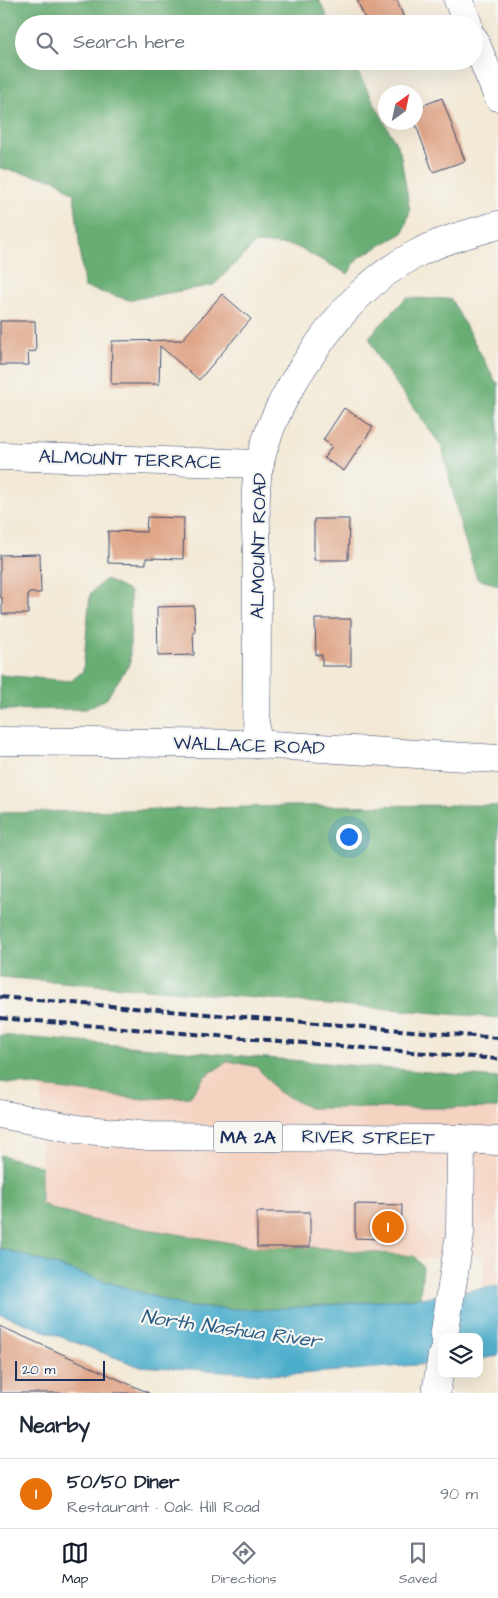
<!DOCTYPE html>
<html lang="en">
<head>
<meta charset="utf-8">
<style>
	body { margin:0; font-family:"Architects Daughter",sans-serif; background:#f2f2f3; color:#1f2937 }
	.controls { position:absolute; right:15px; bottom:15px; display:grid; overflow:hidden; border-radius:10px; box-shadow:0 5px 20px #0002 }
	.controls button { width:45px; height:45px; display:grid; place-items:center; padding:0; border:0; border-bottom:1px solid #e0e1e3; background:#fff; color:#1f2937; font:25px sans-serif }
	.compass { position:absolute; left:378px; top:85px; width:45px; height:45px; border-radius:50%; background:#fff; box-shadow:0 5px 20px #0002; rotate:33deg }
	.scale { position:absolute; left:15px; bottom:12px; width:90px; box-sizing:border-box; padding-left:5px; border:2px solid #1b2f5e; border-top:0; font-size:14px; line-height:18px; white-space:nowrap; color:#1b2f5e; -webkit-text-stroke:4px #f6f6f2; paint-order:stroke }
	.you { position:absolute; left:348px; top:836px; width:18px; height:18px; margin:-12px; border:4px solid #fff; border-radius:50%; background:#1a73e8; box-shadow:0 0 0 8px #1a73e833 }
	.badge { display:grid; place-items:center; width:32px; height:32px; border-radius:50%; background:#111827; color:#fff; font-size:16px; font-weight:700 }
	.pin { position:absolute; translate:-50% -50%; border:2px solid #fff; box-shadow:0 1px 5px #0006 }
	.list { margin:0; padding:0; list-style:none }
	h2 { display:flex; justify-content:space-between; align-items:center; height:65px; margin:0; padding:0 20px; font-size:21px }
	h2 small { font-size:16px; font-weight:400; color:#747a83 }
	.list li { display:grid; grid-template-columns:32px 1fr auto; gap:15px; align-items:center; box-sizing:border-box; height:70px; padding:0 20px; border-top:1px solid #e0e1e3 }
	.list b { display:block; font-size:19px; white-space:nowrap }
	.list p { margin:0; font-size:16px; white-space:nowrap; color:#747a83 }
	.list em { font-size:16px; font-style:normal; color:#747a83 }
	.icon { flex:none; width:28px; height:28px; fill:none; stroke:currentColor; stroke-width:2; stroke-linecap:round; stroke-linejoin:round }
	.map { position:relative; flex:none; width:498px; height:1393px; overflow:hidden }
	.search { position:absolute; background:#fff; box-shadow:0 5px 20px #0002; left:15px; right:15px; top:15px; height:55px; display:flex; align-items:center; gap:12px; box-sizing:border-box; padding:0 18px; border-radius:28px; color:#747a83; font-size:19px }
	.sheet { height:135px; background:#fff }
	nav { display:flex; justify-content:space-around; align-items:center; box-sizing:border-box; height:70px; border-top:1px solid #e0e1e3; background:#fff; font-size:14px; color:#747a83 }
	nav a { display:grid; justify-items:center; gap:2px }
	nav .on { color:#111827 }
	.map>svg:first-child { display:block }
</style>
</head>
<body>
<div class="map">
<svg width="498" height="1393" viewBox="0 0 498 1393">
	<rect width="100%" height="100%" fill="#f6f6f2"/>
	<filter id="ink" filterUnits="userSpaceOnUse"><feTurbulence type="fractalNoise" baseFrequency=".02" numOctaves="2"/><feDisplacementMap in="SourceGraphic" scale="10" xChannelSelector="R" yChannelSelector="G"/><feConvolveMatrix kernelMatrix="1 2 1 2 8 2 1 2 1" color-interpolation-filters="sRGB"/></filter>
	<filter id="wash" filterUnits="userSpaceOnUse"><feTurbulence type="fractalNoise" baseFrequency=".0096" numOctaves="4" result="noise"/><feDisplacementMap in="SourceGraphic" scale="20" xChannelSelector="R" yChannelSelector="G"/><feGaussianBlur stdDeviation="1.12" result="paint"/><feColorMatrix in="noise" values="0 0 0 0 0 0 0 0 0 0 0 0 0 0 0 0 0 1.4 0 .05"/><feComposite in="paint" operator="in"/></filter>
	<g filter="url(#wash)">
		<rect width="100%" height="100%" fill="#f3e9d6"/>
		<!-- built -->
		<path fill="#f5d3c1" d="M 229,1061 L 257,1067 L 278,1092 L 498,1108 L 498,1286 L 483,1288 L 485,1255 L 431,1259 L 310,1247 L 257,1247 L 91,1220 L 53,1209 L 41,1203 L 42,1087 L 143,1099 L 190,1097 L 205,1076 Z"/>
		<!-- forest -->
		<g fill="#68ae73" stroke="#426e68">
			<path d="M 0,0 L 319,0 L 331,24 L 24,24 L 24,61 L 352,61 L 400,151 L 410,211 L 403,233 L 358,258 L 348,274 L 295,246 L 256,243 L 214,285 L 129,300 L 84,287 L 74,194 L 56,180 L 0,168 Z"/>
			<path d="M 406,298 L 451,299 L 496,382 L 498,383 L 498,585 L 477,579 L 462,531 L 442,447 L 379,360 L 369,337 Z"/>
			<path d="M 105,579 L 130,592 L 130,663 L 106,699 L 86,709 L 0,710 L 0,675 L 71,681 L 83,671 L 90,594 Z"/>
			<path d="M 482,805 L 498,806 L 498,1018 L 0,977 L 0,813 L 288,806 Z"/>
			<path d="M 0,1035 L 498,1078 L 498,1108 L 309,1108 L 278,1092 L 257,1067 L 229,1061 L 205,1076 L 190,1097 L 143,1099 L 0,1082 Z"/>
			<path d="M 0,1155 L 41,1166 L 41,1203 L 53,1209 L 91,1220 L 257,1247 L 310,1247 L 414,1256 L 423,1267 L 420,1298 L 260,1310 L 187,1307 L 0,1248 Z"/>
		</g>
		<!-- water -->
		<path fill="#4daecc" stroke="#346e95" d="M 0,1248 L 187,1307 L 260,1310 L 420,1298 L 498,1286 L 498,1356 L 479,1359 L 479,1337 L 442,1337 L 442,1363 L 286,1375 L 138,1366 L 0,1314 Z"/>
		<g id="blocks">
			<!-- building -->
			<g fill="#dfa486">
				<path d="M 357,0 L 397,0 L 406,24 L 367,24 Z"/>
				<path d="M 442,98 L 465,161 L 433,172 L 416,125 L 416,108 Z"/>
				<path d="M 222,294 L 251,319 L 199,380 L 160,346 L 159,384 L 111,384 L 112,341 L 182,340 Z"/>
				<path d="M 0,321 L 35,321 L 36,351 L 28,352 L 29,365 L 0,365 Z"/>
				<path d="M 344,408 L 373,427 L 344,471 L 324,458 L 332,446 L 323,440 Z"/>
				<path d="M 147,517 L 184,518 L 183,559 L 146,558 L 146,564 L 108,563 L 108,531 L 146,532 Z"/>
				<path d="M 314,519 L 349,519 L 348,560 L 314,560 Z"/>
				<path d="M 40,554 L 41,593 L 28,593 L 28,614 L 2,614 L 2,597 L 0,597 L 0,555 Z"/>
				<path d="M 194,606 L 195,632 L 193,632 L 194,655 L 158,656 L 157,607 Z"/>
				<path d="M 315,619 L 351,619 L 351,666 L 322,666 L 322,655 L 316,655 Z"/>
				<path d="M 355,1204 L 402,1205 L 401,1238 L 382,1238 L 382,1239 L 355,1238 Z"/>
				<rect x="257" y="1212" width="53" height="35"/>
				<path d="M 0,1326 L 149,1393 L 0,1393 Z"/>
			</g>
		</g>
	</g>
	<g filter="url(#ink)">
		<use href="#blocks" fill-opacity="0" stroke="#3b4b70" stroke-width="1"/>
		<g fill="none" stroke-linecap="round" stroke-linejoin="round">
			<defs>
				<g id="street">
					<path d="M 458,0 L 468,24"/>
					<path d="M 474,39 L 498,97"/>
					<path d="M 0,456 L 260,464"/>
					<path d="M 256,744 C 257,685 257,625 257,566 C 257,535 253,502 258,471 C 267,426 287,389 313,352 C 342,310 370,278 416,254 C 442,240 471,233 498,225"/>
				</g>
				<g id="secondary">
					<path d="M 0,741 L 256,744 L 498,759"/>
					<path d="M 444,1337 L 460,1234 L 461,1139"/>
					<path d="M 436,1393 L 442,1355"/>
				</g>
				<path id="highway" d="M 0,1114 L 77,1129 L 148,1136 L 461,1139 L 498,1141"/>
			</defs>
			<!-- street casing -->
			<use href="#street" stroke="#3b4b70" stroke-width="29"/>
			<!-- secondary casing -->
			<use href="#secondary" stroke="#3b4b70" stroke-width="29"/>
			<!-- highway casing -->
			<use href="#highway" stroke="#3b4b70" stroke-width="29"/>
			<!-- street -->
			<use href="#street" stroke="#fff" stroke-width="28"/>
			<!-- secondary -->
			<use href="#secondary" stroke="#fff" stroke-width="28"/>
			<!-- highway -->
			<use href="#highway" stroke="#fff" stroke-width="28"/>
			<!-- rail -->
			<g stroke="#1b2f5e" stroke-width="4" stroke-dasharray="8 4" stroke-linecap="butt">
				<path d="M 0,997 L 498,1038"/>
				<path d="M 0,1018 L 498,1059"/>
			</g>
		</g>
	</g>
	<g text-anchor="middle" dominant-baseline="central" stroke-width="4.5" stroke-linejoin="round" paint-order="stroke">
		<!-- shield labels -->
		<rect fill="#f6f6f2" stroke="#5d6b8a" stroke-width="1" x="214" y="1121.5" width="68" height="31" rx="4"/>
		<g font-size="18" font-weight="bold" fill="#1b2f5e">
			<text x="248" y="1137">MA 2A</text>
		</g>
		<!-- street labels -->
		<g font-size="19" fill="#1b2f5e" stroke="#f6f6f2">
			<text transform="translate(130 460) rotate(2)">ALMOUNT TERRACE</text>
			<text transform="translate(259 546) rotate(-89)">ALMOUNT ROAD</text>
			<text transform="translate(249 746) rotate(2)">WALLACE ROAD</text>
			<text transform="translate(368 1138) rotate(1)">RIVER STREET</text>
		</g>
		<!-- water labels -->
		<g font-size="20" font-style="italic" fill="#2c5b84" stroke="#f6f6f2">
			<text transform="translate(231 1329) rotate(8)">North Nashua River</text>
		</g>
	</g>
</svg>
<div class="controls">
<button><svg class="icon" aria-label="layers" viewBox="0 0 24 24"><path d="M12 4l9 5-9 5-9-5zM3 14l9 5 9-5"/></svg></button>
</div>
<svg class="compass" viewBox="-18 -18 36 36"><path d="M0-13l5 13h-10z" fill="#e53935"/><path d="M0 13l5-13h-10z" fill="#747a83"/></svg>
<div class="scale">20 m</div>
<div class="you"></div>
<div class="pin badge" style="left:388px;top:1227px;background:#e8710a">1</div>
<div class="search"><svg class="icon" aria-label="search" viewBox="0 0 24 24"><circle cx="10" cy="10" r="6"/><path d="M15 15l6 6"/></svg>Search here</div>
</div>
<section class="sheet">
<h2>Nearby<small></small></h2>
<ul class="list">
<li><span class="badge" style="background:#e8710a">1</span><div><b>50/50 Diner</b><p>Restaurant · Oak Hill Road</p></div><em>90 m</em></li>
</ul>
</section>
<nav>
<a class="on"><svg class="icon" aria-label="map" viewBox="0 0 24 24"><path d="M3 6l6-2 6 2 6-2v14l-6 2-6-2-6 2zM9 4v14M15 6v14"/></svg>Map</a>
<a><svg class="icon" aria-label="directions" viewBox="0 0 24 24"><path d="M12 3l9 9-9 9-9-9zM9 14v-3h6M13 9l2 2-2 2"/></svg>Directions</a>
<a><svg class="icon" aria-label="saved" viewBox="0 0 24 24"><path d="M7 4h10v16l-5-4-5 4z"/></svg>Saved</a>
</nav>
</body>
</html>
